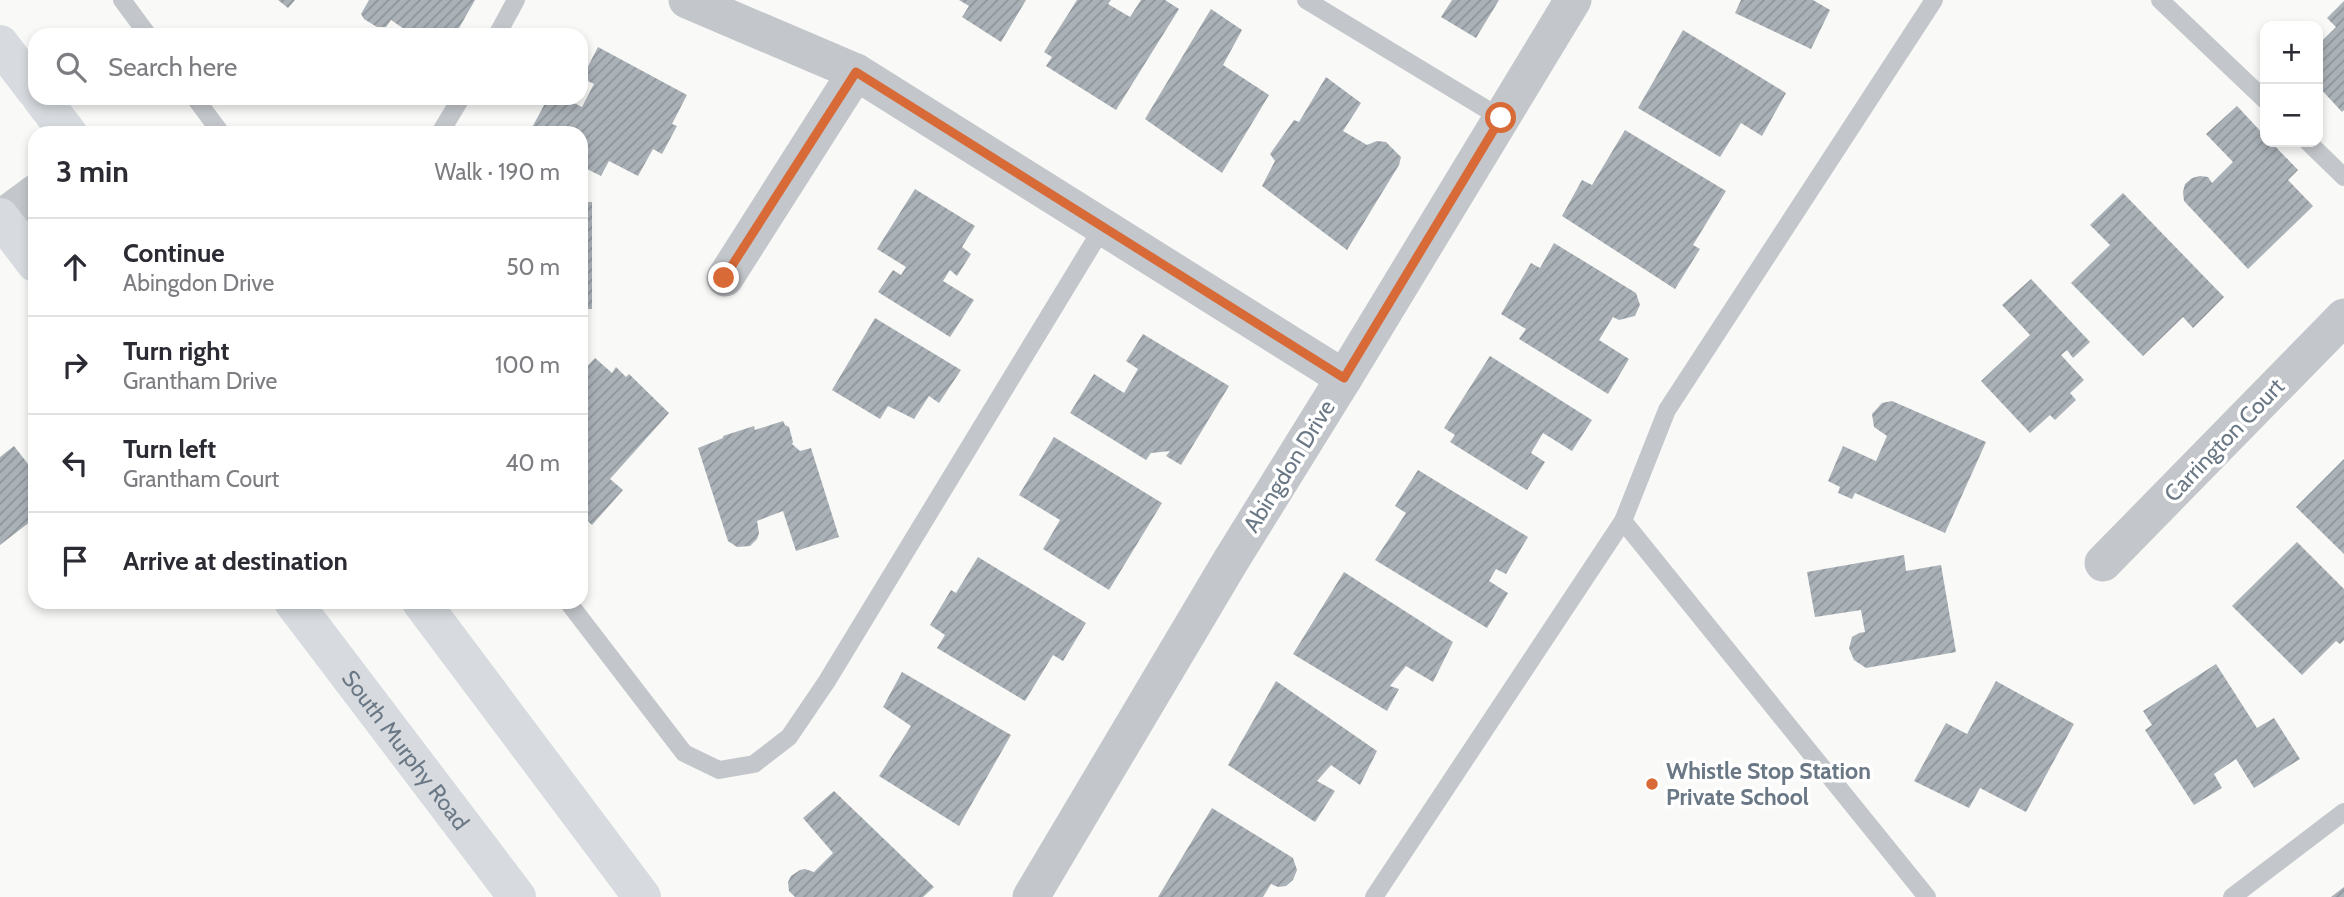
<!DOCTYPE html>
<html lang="en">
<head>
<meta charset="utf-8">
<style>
	body { margin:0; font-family:Cabin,sans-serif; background:#f2f2f3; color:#2b2b33 }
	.controls { position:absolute; right:21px; top:21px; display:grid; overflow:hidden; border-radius:14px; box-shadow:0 4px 10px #0003 }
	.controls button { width:63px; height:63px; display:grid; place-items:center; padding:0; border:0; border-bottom:2px solid #e1e1e2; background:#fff; color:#2b2b33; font:35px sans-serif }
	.stop { position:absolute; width:21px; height:21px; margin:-16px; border:5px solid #d86a37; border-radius:50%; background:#fff }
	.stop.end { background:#d86a37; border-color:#fff; box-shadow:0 2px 7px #0008 }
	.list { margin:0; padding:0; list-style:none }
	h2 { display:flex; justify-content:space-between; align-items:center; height:91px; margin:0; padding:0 28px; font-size:30px }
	h2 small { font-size:23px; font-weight:400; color:#7c7c81 }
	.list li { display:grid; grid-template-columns:46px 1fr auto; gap:21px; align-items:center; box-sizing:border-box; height:98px; padding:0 28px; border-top:2px solid #e1e1e2 }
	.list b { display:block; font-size:26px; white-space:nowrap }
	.list p { margin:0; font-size:23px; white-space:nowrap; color:#7c7c81 }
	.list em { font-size:23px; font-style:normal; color:#7c7c81 }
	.icon { flex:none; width:38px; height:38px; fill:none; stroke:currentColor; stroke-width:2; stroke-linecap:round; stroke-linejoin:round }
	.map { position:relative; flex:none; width:2344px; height:897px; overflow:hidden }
	.search { position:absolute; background:#fff; box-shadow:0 4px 10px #0003; left:28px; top:28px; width:560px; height:77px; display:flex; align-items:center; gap:18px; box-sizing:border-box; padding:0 24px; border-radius:21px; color:#7c7c81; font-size:26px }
	.panel { position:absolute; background:#fff; box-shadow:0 4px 10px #0003; left:28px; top:126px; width:560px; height:483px; border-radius:21px }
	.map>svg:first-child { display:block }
</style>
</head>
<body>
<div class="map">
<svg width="2344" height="897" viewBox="0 0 2344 897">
	<defs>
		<pattern id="building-hatch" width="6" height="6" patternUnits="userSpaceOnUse" patternTransform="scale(1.75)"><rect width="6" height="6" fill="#aab1b7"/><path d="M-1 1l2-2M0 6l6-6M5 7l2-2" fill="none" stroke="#8e959a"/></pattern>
	</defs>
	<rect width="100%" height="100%" fill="#f9f9f7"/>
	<!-- building -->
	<g fill="url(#building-hatch)">
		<path d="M 278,0 L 295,0 L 288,8 Z"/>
		<path d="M 369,0 L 475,0 L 455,35 L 413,35 L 391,20 L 386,27 L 377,27 L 364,19 L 361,14 Z"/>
		<path d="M 959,0 L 1026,0 L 1001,42 L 962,17 L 969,6 Z"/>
		<path d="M 1077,0 L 1111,0 L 1108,4 L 1130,17 L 1141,0 L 1165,0 L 1179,9 L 1116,110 L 1046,66 L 1052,57 L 1044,52 Z"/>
		<path d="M 1452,0 L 1499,0 L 1476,38 L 1441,17 Z"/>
		<path d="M 1741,0 L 1813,0 L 1830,10 L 1811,49 L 1735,13 Z"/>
		<path d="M 2344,1 L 2344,110 L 2342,112 L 2318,86 L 2318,45 L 2336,27 L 2327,18 Z"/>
		<path d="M 1211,9 L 1242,30 L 1223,65 L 1269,95 L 1222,173 L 1145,119 Z"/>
		<path d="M 1683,30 L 1786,93 L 1762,136 L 1741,123 L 1720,157 L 1638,108 Z"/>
		<path d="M 598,47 L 687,95 L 672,124 L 677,126 L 662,154 L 653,149 L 638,176 L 609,161 L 601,176 L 581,166 L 581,133 L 529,133 L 548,98 L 564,98 L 582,107 L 594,84 L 582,78 Z"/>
		<path d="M 1326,77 L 1361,103 L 1343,131 L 1367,145 L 1377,141 L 1386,142 L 1401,157 L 1399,165 L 1347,250 L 1262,186 L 1275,161 L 1270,154 L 1294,120 L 1299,122 Z"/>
		<path d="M 2237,106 L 2265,136 L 2265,142 L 2271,142 L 2298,170 L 2288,180 L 2313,206 L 2248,269 L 2184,201 L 2183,192 L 2185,184 L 2192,178 L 2200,176 L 2208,177 L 2212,183 L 2233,162 L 2206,134 Z"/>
		<path d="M 1625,130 L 1726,191 L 1693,245 L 1700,249 L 1675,289 L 1562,216 L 1582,180 L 1592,185 Z"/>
		<path d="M 915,189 L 975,226 L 962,247 L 971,254 L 957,276 L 950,270 L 943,281 L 974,300 L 950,337 L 878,292 L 893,270 L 901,275 L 906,267 L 877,249 Z"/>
		<path d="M 2123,193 L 2224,297 L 2193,328 L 2183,317 L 2143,356 L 2071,283 L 2110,245 L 2090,225 Z"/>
		<rect x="581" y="202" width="11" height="107"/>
		<path d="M 1554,243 L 1636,293 L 1640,305 L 1635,316 L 1619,320 L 1613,317 L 1599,340 L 1629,359 L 1608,394 L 1519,339 L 1526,329 L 1501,314 L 1531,263 L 1540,268 Z"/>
		<path d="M 2031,279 L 2090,342 L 2073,358 L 2067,350 L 2061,355 L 2084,380 L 2070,393 L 2076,400 L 2055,420 L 2050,415 L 2030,433 L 1981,381 L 2030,335 L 2002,305 Z"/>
		<path d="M 875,318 L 961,370 L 939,403 L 929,396 L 914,419 L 888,406 L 880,419 L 832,390 Z"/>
		<path d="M 1143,334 L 1229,386 L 1181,465 L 1166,456 L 1170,451 L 1151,453 L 1146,460 L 1070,413 L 1094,374 L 1124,393 L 1138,369 L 1126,361 Z"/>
		<path d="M 1490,356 L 1592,420 L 1572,451 L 1543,433 L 1531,453 L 1545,462 L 1527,490 L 1450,442 L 1455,435 L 1444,428 Z"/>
		<path d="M 595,358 L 612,373 L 616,367 L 626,377 L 629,374 L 669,413 L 610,479 L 623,490 L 592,525 L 581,515 L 581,373 Z"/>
		<path d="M 1892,401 L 1986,442 L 1945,533 L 1855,493 L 1852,499 L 1838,493 L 1840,487 L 1828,481 L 1843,446 L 1876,461 L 1887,436 L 1874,427 L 1872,414 L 1882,403 Z"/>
		<path d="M 783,421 L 785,425 L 789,427 L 793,442 L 792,444 L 800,451 L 811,448 L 839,537 L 796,551 L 783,511 L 757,521 L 759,533 L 757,539 L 750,546 L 737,547 L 728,541 L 698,448 L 723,438 L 723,436 L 754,426 L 755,430 Z"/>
		<path d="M 1054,437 L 1162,503 L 1109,590 L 1043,549 L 1060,520 L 1019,495 Z"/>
		<path d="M 14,446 L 35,473 L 35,518 L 0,545 L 0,457 Z"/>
		<path d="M 2344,459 L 2344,554 L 2296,507 Z"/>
		<path d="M 1418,470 L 1528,537 L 1506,574 L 1496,569 L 1489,581 L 1508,593 L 1487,628 L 1375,560 L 1406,513 L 1395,506 Z"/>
		<path d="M 2297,542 L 2344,589 L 2344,640 L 2340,644 L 2336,641 L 2302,675 L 2232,606 Z"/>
		<path d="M 1904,555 L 1906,571 L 1941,565 L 1956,652 L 1866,668 L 1854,660 L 1849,648 L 1852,637 L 1859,633 L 1865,632 L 1861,610 L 1815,617 L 1807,572 Z"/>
		<path d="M 978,557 L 1086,623 L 1063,661 L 1053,655 L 1025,701 L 937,648 L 945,635 L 930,625 L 951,590 L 956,593 Z"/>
		<path d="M 1344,572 L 1453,642 L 1433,682 L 1406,666 L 1390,686 L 1399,689 L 1387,711 L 1293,654 Z"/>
		<path d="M 2216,664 L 2257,728 L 2274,718 L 2300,759 L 2254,788 L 2236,759 L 2214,774 L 2222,788 L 2194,805 L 2145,730 L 2152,725 L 2143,711 Z"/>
		<path d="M 902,672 L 1011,735 L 959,826 L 879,776 L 911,726 L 883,707 Z"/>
		<path d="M 1276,681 L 1377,751 L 1360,785 L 1331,765 L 1317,781 L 1335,791 L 1315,822 L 1228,765 Z"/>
		<path d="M 1996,681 L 2074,724 L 2026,812 L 1980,788 L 1969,808 L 1914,781 L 1946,723 L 1967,734 Z"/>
		<path d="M 834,791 L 934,887 L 923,897 L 795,897 L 789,891 L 788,882 L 791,876 L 800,870 L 805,869 L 814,872 L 833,853 L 803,818 Z"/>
		<path d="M 1212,808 L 1293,858 L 1297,870 L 1293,880 L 1286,886 L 1278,887 L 1271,884 L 1263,897 L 1158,897 Z"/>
		<path d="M 2344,887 L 2344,897 L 2331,897 Z"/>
	</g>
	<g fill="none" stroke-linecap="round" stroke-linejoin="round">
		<!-- service -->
		<g stroke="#c3c6ca" stroke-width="18">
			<path d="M 122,0 L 148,35"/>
			<path d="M 1306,0 L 1501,118"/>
			<path d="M 2160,0 L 2265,100"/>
			<path d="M 497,35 L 516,0"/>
			<path d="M 195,98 L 221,133"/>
			<path d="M 440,133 L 461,98"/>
			<path d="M 2308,142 L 2344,177"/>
			<path d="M 568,602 L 684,753 L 719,770 L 754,764 L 789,737 L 827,681 L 1103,227"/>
			<path d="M 1374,897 L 1623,521"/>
			<path d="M 1927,897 L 1623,521 L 1667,410 L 1934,0"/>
			<path d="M 2232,897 L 2344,812"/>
		</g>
		<!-- minor -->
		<g stroke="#c3c6ca" stroke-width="37">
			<path d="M 687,0 L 856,72 L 1344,378"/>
			<path d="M 0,219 L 35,193"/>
			<path d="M 725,278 L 856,72"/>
			<path d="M 2103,563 L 2344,317"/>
			<path d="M 1031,897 L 1230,562 L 1344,378 L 1573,0"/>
		</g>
		<!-- secondary -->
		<g stroke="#d7dbdf" stroke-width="38">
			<path d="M 0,44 L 35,90"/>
			<path d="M 41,98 L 68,133"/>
			<path d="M 0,217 L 35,263"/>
			<path id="s1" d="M 293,602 L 517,897"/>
			<path d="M 421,602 L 642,897"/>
		</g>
	</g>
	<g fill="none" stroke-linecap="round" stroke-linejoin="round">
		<!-- route -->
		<path stroke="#d86a37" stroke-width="9" d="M 724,278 L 856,72 L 1344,378 L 1501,118"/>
	</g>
	<!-- markers -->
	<circle fill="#d86a37" stroke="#fff" stroke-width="2.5" cx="1652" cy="784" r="7"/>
	<g text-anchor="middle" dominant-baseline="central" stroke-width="7" stroke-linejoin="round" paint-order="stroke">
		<!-- street labels -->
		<g font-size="23" fill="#6a7785" stroke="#fff">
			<text transform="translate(2224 440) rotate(-46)">Carrington Court</text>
			<text transform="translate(1289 466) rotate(-58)">Abingdon Drive</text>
			<text stroke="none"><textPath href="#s1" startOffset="186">South Murphy Road</textPath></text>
		</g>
		<!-- poi labels -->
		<g font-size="23" font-weight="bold" fill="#6a7785" stroke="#fff" text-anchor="start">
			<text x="1666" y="771">Whistle Stop Station<tspan x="1666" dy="26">Private School</tspan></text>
		</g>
	</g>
</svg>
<div class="controls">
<button>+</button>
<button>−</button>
</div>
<div class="stop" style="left:1501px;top:118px"></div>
<div class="stop end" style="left:724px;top:278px"></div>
<div class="search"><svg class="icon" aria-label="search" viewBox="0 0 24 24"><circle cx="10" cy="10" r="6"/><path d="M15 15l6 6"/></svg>Search here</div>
<section class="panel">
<h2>3 min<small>Walk · 190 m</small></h2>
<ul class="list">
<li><svg class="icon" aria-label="ahead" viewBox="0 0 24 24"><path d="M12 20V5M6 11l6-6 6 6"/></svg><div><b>Continue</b><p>Abingdon Drive</p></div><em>50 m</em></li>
<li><svg class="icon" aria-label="right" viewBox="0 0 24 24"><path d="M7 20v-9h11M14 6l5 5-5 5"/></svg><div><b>Turn right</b><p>Grantham Drive</p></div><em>100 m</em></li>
<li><svg class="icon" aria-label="left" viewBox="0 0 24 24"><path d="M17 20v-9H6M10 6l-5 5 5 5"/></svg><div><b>Turn left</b><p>Grantham Court</p></div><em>40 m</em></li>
<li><svg class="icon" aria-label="arrive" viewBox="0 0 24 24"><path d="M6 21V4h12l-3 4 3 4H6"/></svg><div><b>Arrive at destination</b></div></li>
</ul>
</section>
</div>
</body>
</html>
